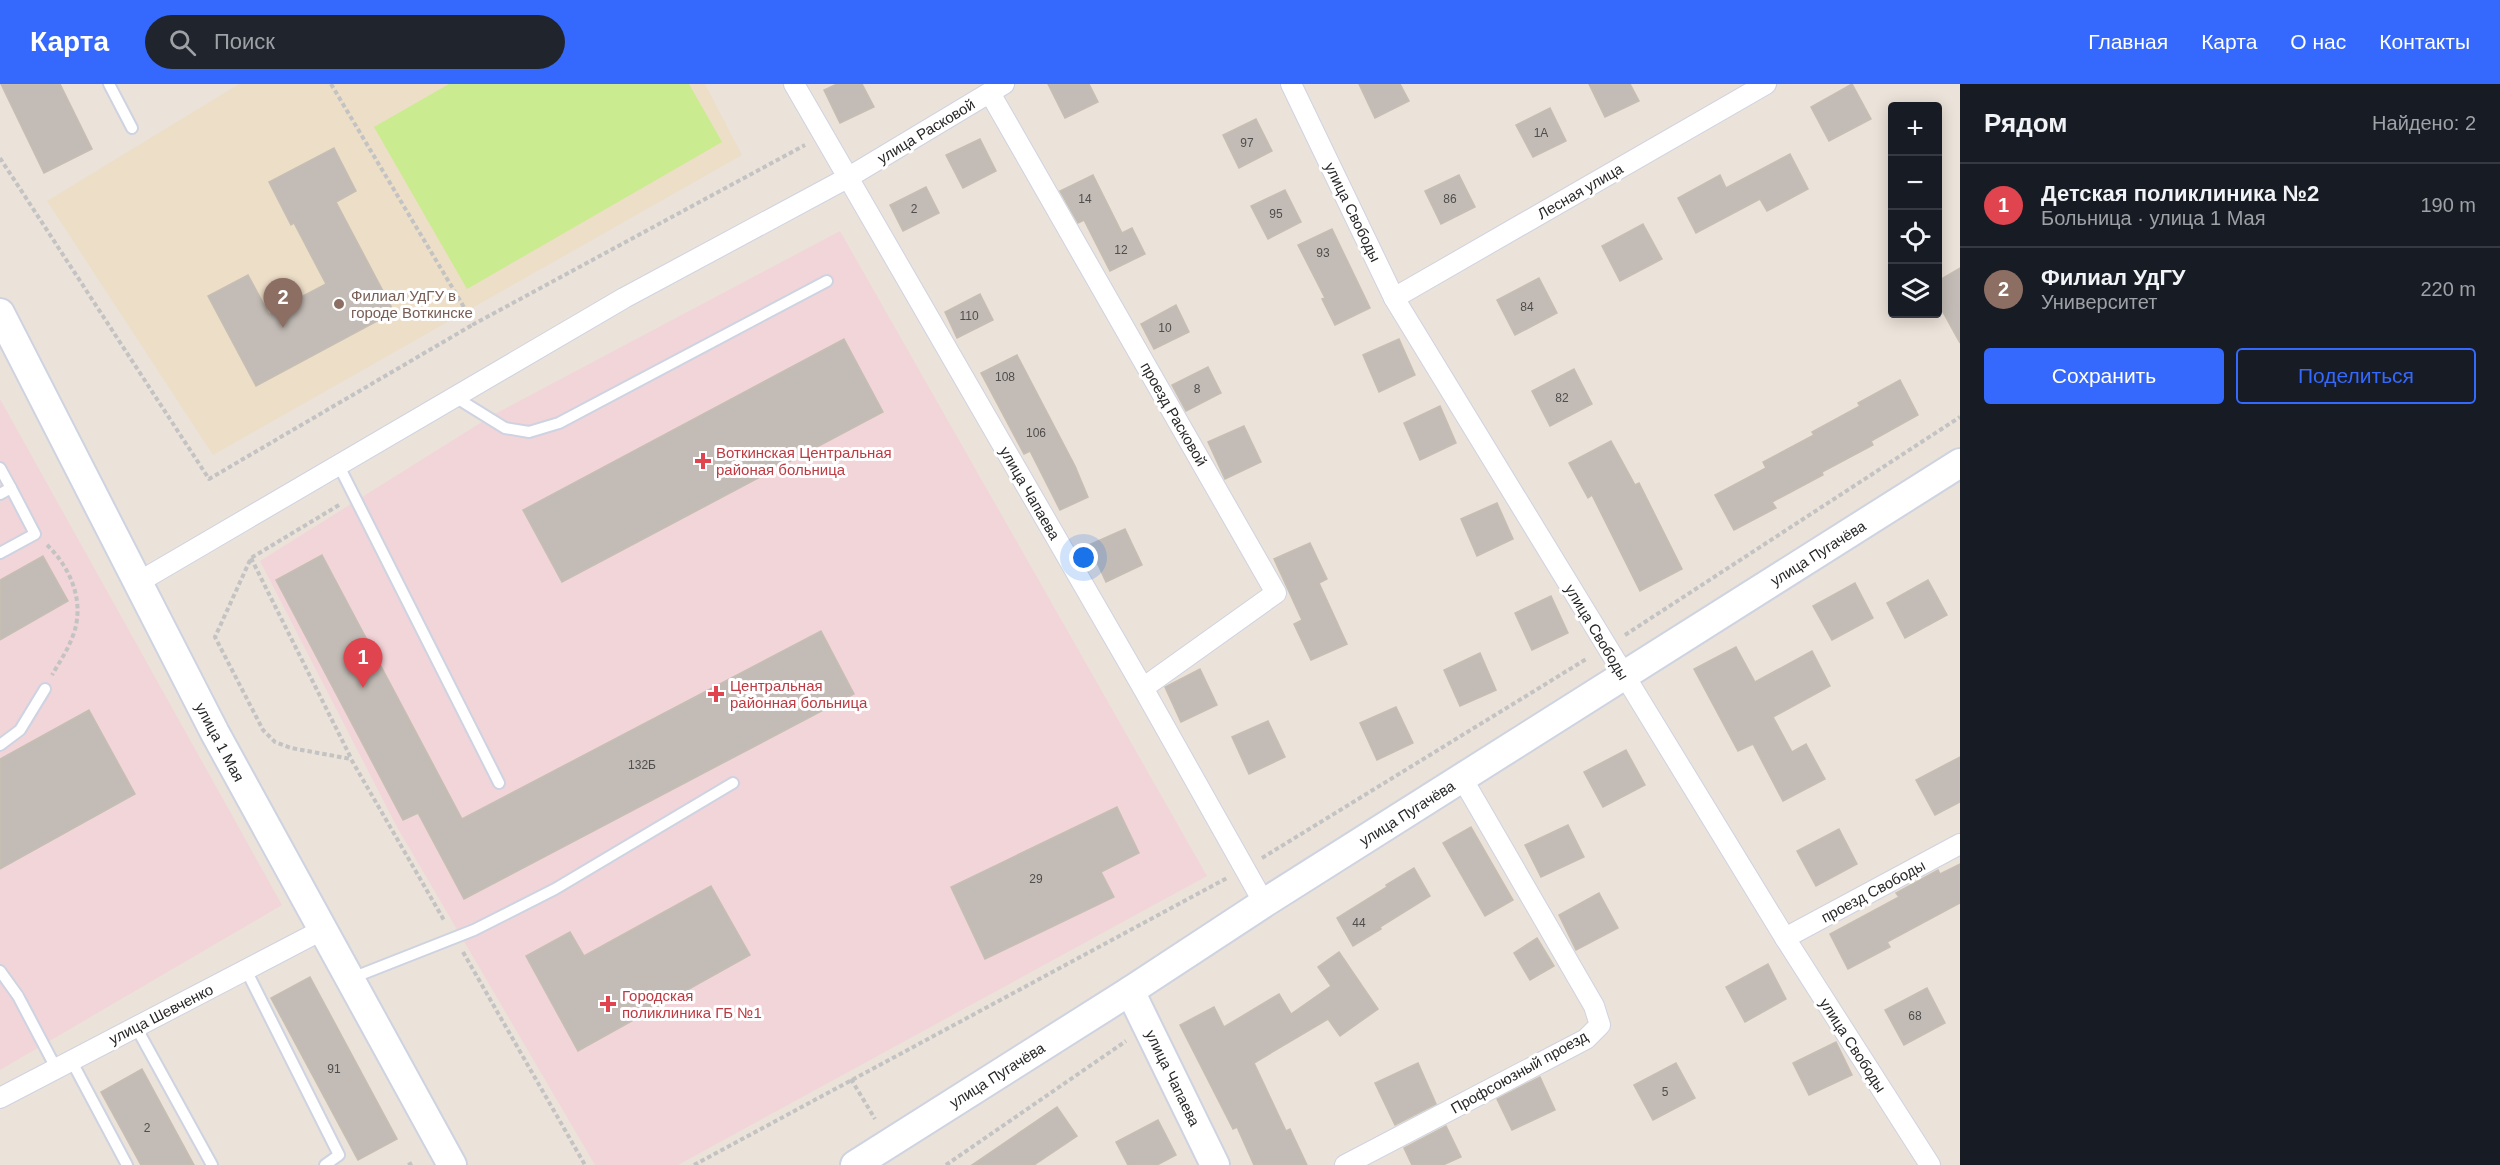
<!DOCTYPE html>
<html lang="ru">
<head>
<meta charset="utf-8">
<style>
	body { margin:0; font-family:Helvetica,sans-serif; background:#20242c; color:#f1f3f6 }
	.controls { position:absolute; right:18px; top:18px; display:grid; overflow:hidden; border-radius:6px; box-shadow:0 3px 15px #0003 }
	.controls button { width:54px; height:54px; display:grid; place-items:center; padding:0; border:0; border-bottom:2px solid #363941; background:#171b24; color:#f1f3f6; font:30px sans-serif }
	.you { position:absolute; left:1084px; top:474px; width:21px; height:21px; margin:-15px; border:4px solid #fff; border-radius:50%; background:#1a73e8; box-shadow:0 0 0 9px #1a73e833 }
	.badge { display:grid; place-items:center; width:39px; height:39px; border-radius:50%; background:#3568fc; color:#fff; font-size:20px; font-weight:700 }
	.pin { position:absolute; translate:-50% -50px; filter:drop-shadow(0 2px 3px #0008) }
	.pin::after { content:''; position:absolute; top:32px; width:21px; height:18px; background:inherit; clip-path:polygon(0 0,100% 0,50% 100%) }
	.list { margin:0; padding:0; list-style:none }
	h2 { display:flex; justify-content:space-between; align-items:center; height:78px; margin:0; padding:0 24px; font-size:26px }
	h2 small { font-size:20px; font-weight:400; color:#9ea1a6 }
	.list li { display:grid; grid-template-columns:39px 1fr auto; gap:18px; align-items:center; box-sizing:border-box; height:84px; padding:0 24px; border-top:2px solid #363941 }
	.list b { display:block; font-size:22px; white-space:nowrap }
	.list p { margin:0; font-size:20px; white-space:nowrap; color:#9ea1a6 }
	.list em { font-size:20px; font-style:normal; color:#9ea1a6 }
	.actions { display:flex; gap:12px; padding:18px 24px }
	.actions a { flex:1; padding:14px 0; border:2px solid #3568fc; border-radius:6px; text-align:center; font-size:21px; color:#3568fc }
	.actions .main { background:#3568fc; color:#fff }
	.icon { flex:none; width:33px; height:33px; fill:none; stroke:currentColor; stroke-width:2; stroke-linecap:round; stroke-linejoin:round }
	.map { position:relative; flex:none; width:1960px; height:1081px; overflow:hidden }
	header { display:flex; align-items:center; gap:36px; box-sizing:border-box; height:84px; padding:0 30px; background:#3568fc; color:#fff }
	header strong { font-size:28px }
	nav { display:flex; gap:33px; margin-inline-start:auto; font-size:21px }
	.search { width:420px; height:54px; background:#20242c; display:flex; align-items:center; gap:15px; box-sizing:border-box; padding:0 21px; border-radius:33px; color:#9ea1a6; font-size:22px }
	main { display:flex }
	aside { flex:1; background:#171b24 }
	.map>svg:first-child { display:block }
</style>
</head>
<body>
<header>
<strong>Карта</strong>
<div class="search"><svg class="icon" aria-label="search" viewBox="0 0 24 24"><circle cx="10" cy="10" r="6"/><path d="M15 15l6 6"/></svg>Поиск</div>
<nav><a>Главная</a><a>Карта</a><a>О нас</a><a>Контакты</a></nav>
</header>
<main>
<div class="map">
<svg width="1960" height="1081" viewBox="0 0 1960 1081">
	<rect width="100%" height="100%" fill="#ebe2d9"/>
	<!-- education -->
	<path fill="#eddec8" d="M 239,0 L 705,0 L 742,71 L 213,371 L 47,117 Z"/>
	<!-- medical -->
	<g fill="#f2d5d9">
		<path d="M 840,147 L 1207,792 L 678,1081 L 595,1081 L 397,743 L 260,477 L 493,331 Z"/>
		<path d="M 0,315 L 282,821 L 0,986 Z"/>
	</g>
	<!-- pitch -->
	<path fill="#caeb8f" d="M 449,0 L 689,0 L 722,58 L 467,205 L 374,43 Z"/>
	<!-- building -->
	<g fill="#c3bcb6" stroke="#c6beb3" stroke-width="1.5">
		<path d="M 1,0 L 60,0 L 92,65 L 44,89 Z"/>
		<path d="M 837,0 L 862,0 L 874,23 L 840,39 L 824,6 Z"/>
		<path d="M 1048,0 L 1089,0 L 1098,18 L 1065,34 Z"/>
		<path d="M 1359,0 L 1400,0 L 1409,17 L 1375,34 Z"/>
		<path d="M 1589,0 L 1630,0 L 1639,17 L 1605,33 Z"/>
		<path d="M 1852,0 L 1871,35 L 1829,57 L 1811,23 Z"/>
		<path d="M 1550,24 L 1566,57 L 1533,73 L 1516,41 Z"/>
		<path d="M 1256,35 L 1272,67 L 1239,84 L 1223,51 Z"/>
		<path d="M 980,55 L 996,87 L 963,104 L 946,71 Z"/>
		<path d="M 334,64 L 356,107 L 336,118 L 394,228 L 256,302 L 208,212 L 248,191 L 269,230 L 326,200 L 294,139 L 291,141 L 269,98 Z"/>
		<path d="M 1790,70 L 1808,105 L 1767,127 L 1760,115 L 1696,149 L 1678,114 L 1720,91 L 1726,104 Z"/>
		<path d="M 1093,91 L 1122,149 L 1132,144 L 1145,170 L 1110,187 L 1084,136 L 1078,139 L 1060,107 Z"/>
		<path d="M 1459,91 L 1475,123 L 1441,140 L 1425,107 Z"/>
		<path d="M 926,103 L 939,129 L 903,147 L 890,121 Z"/>
		<path d="M 1285,106 L 1301,138 L 1268,155 L 1251,122 Z"/>
		<path d="M 1643,140 L 1662,175 L 1620,197 L 1602,162 Z"/>
		<path d="M 1332,145 L 1370,224 L 1335,241 L 1322,215 L 1325,214 L 1298,161 Z"/>
		<path d="M 1960,184 L 1960,259 L 1938,219 L 1938,197 Z"/>
		<path d="M 1539,194 L 1557,229 L 1515,251 L 1497,216 Z"/>
		<path d="M 980,210 L 993,236 L 957,254 L 945,228 Z"/>
		<path d="M 1176,221 L 1189,248 L 1154,265 L 1141,240 Z"/>
		<path d="M 844,255 L 883,328 L 562,498 L 523,426 Z"/>
		<path d="M 1399,255 L 1415,291 L 1379,308 L 1363,271 Z"/>
		<path d="M 1017,271 L 1075,382 L 1088,413 L 1060,426 L 1030,367 L 1024,370 L 981,289 Z"/>
		<path d="M 1208,283 L 1221,309 L 1186,327 L 1172,301 Z"/>
		<path d="M 1574,285 L 1592,320 L 1550,342 L 1532,307 Z"/>
		<path d="M 1900,296 L 1918,331 L 1871,357 L 1873,361 L 1822,388 L 1823,391 L 1772,418 L 1776,424 L 1734,446 L 1715,411 L 1766,384 L 1763,378 L 1814,351 L 1812,348 L 1860,322 L 1858,319 Z"/>
		<path d="M 1440,322 L 1456,359 L 1420,376 L 1404,339 Z"/>
		<path d="M 1244,342 L 1261,378 L 1225,395 L 1208,358 Z"/>
		<path d="M 1611,357 L 1635,401 L 1639,399 L 1682,485 L 1640,507 L 1592,411 L 1588,414 L 1569,379 Z"/>
		<path d="M 1497,419 L 1513,455 L 1477,472 L 1461,435 Z"/>
		<path d="M 1125,445 L 1142,481 L 1106,498 L 1089,461 Z"/>
		<path d="M 1310,459 L 1327,495 L 1319,499 L 1347,560 L 1311,576 L 1294,540 L 1302,536 L 1274,475 Z"/>
		<path d="M 322,471 L 462,735 L 821,547 L 854,610 L 464,815 L 418,729 L 403,736 L 276,496 Z"/>
		<path d="M 43,472 L 68,517 L 0,556 L 0,496 Z"/>
		<path d="M 1928,496 L 1947,531 L 1905,554 L 1887,519 Z"/>
		<path d="M 1855,499 L 1873,534 L 1832,556 L 1813,522 Z"/>
		<path d="M 1551,512 L 1568,549 L 1532,566 L 1515,529 Z"/>
		<path d="M 1736,563 L 1755,598 L 1812,567 L 1830,602 L 1773,633 L 1792,668 L 1806,660 L 1825,695 L 1783,717 L 1753,660 L 1738,667 L 1694,585 Z"/>
		<path d="M 1480,569 L 1496,606 L 1460,622 L 1444,586 Z"/>
		<path d="M 1200,585 L 1217,621 L 1181,638 L 1165,603 Z"/>
		<path d="M 1396,623 L 1413,659 L 1377,676 L 1360,639 Z"/>
		<path d="M 89,626 L 135,710 L 0,785 L 0,675 Z"/>
		<path d="M 1268,637 L 1285,673 L 1249,690 L 1232,653 Z"/>
		<path d="M 1626,666 L 1645,701 L 1603,723 L 1584,688 Z"/>
		<path d="M 1960,673 L 1960,718 L 1935,731 L 1916,696 Z"/>
		<path d="M 1117,723 L 1139,769 L 1101,788 L 1114,813 L 985,875 L 951,803 Z"/>
		<path d="M 1568,741 L 1584,773 L 1541,793 L 1525,761 Z"/>
		<path d="M 1471,743 L 1513,816 L 1485,832 L 1443,759 Z"/>
		<path d="M 1839,745 L 1857,780 L 1816,802 L 1797,767 Z"/>
		<path d="M 1960,780 L 1960,819 L 1887,858 L 1890,863 L 1848,885 L 1830,850 L 1899,813 L 1896,809 L 1938,786 L 1940,790 Z"/>
		<path d="M 1414,784 L 1430,812 L 1380,843 L 1381,845 L 1353,862 L 1337,834 L 1387,803 L 1386,801 Z"/>
		<path d="M 711,802 L 750,871 L 578,967 L 526,872 L 570,848 L 584,872 Z"/>
		<path d="M 1599,809 L 1618,844 L 1576,866 L 1559,831 Z"/>
		<path d="M 1537,854 L 1554,882 L 1530,896 L 1514,869 Z"/>
		<path d="M 1339,868 L 1378,925 L 1340,952 L 1328,935 L 1254,979 L 1286,1047 L 1290,1045 L 1307,1081 L 1254,1081 L 1237,1043 L 1233,1045 L 1180,941 L 1214,923 L 1224,943 L 1279,910 L 1291,930 L 1331,902 L 1318,883 Z"/>
		<path d="M 1768,880 L 1786,915 L 1745,938 L 1726,903 Z"/>
		<path d="M 310,893 L 397,1055 L 358,1076 L 271,914 Z"/>
		<path d="M 1927,904 L 1945,939 L 1904,961 L 1885,926 Z"/>
		<path d="M 1836,958 L 1852,991 L 1809,1011 L 1793,979 Z"/>
		<path d="M 1418,979 L 1436,1020 L 1395,1041 L 1375,999 Z"/>
		<path d="M 1676,979 L 1695,1014 L 1653,1036 L 1634,1001 Z"/>
		<path d="M 142,985 L 194,1081 L 141,1081 L 101,1008 Z"/>
		<path d="M 1540,993 L 1555,1026 L 1512,1046 L 1497,1015 Z"/>
		<path d="M 1057,1023 L 1077,1052 L 1034,1081 L 972,1081 Z"/>
		<path d="M 1158,1036 L 1176,1071 L 1157,1081 L 1128,1081 L 1116,1058 Z"/>
		<path d="M 1446,1042 L 1461,1073 L 1443,1081 L 1412,1081 L 1404,1064 Z"/>
	</g>
	<g fill="none" stroke-linecap="round" stroke-linejoin="round">
		<defs>
			<g id="service">
				<path d="M 109,0 L 132,44"/>
				<path d="M 455,313 L 505,344 L 529,348 L 559,339 L 827,197"/>
				<path d="M 339,382 L 499,699"/>
				<path d="M 0,384 L 11,404 L 0,410"/>
				<path d="M 0,469 L 35,450 L 11,404"/>
				<path d="M 0,661 L 20,646 L 45,605"/>
				<path d="M 246,886 L 339,1071 L 325,1081"/>
				<path d="M 0,887 L 18,912 L 56,984"/>
				<path d="M 352,894 L 474,846 L 555,805 L 733,699"/>
				<path d="M 136,943 L 212,1081"/>
				<path d="M 71,976 L 127,1081"/>
			</g>
			<g id="minor">
				<path d="M 794,0 L 1143,604 L 1264,819"/>
				<path d="M 1291,0 L 1394,214 L 1785,854 L 1930,1081"/>
				<path d="M 990,9 L 1276,509 L 1143,604"/>
				<path d="M 1394,214 L 1766,0"/>
				<path d="M 137,499 L 624,214 L 849,93 L 1004,0"/>
				<path d="M 1785,854 L 1960,760"/>
				<path d="M 0,1014 L 322,846"/>
				<path d="M 1345,1081 L 1586,955 L 1600,941 L 1594,922 L 1462,694"/>
			</g>
			<g id="secondary">
				<path d="M 0,229 L 215,649 L 452,1081"/>
				<path d="M 1130,907 L 1215,1081"/>
				<path d="M 855,1081 L 1130,907 L 1264,819 L 1960,379"/>
			</g>
		</defs>
		<!-- service casing -->
		<use href="#service" stroke="#ced3e1" stroke-width="14"/>
		<!-- minor casing -->
		<use href="#minor" stroke="#ced3e1" stroke-width="22"/>
		<!-- secondary casing -->
		<use href="#secondary" stroke="#ced3e1" stroke-width="32"/>
		<!-- path -->
		<g stroke="#c3c3c3" stroke-width="4" stroke-dasharray="4.5 3" stroke-linecap="butt">
			<path d="M 331,0 L 474,240 L 805,61"/>
			<path d="M 0,74 L 209,395 L 474,240"/>
			<path d="M 339,421 L 251,474 L 215,553 L 263,646 L 275,658 L 291,664 L 351,675 L 445,838"/>
			<path d="M 47,461 C 72,485 86,521 72,554 C 67,567 59,579 52,591"/>
			<path d="M 251,474 L 351,674"/>
			<path d="M 1625,551 L 1960,333"/>
			<path d="M 1262,774 L 1588,574"/>
			<path d="M 463,868 L 585,1081"/>
			<path d="M 851,995 L 875,1035"/>
			<path d="M 408,1081 L 414,1078"/>
			<path d="M 694,1081 L 1227,794"/>
			<path d="M 946,1081 L 1126,957"/>
		</g>
		<!-- service -->
		<use href="#service" stroke="#fff" stroke-width="10"/>
		<!-- minor -->
		<use href="#minor" stroke="#fff" stroke-width="20"/>
		<!-- secondary -->
		<use href="#secondary" stroke="#fff" stroke-width="28"/>
	</g>
	<!-- markers -->
	<circle fill="#8d6e63" stroke="#fff" stroke-width="2" cx="339" cy="220" r="6"/>
	<g fill="#e0444e" stroke="#fff" stroke-width="2">
		<path d="M700 368h6v6h6v6h-6v6h-6v-6h-6v-6h6z"/>
		<path d="M713 601h6v6h6v6h-6v6h-6v-6h-6v-6h6z"/>
		<path d="M605 911h6v6h6v6h-6v6h-6v-6h-6v-6h6z"/>
	</g>
	<g text-anchor="middle" dominant-baseline="central" stroke-width="6" stroke-linejoin="round" paint-order="stroke">
		<!-- number labels -->
		<g font-size="12" fill="#4f4d4c">
			<text x="1541" y="49">1А</text>
			<text x="1247" y="59">97</text>
			<text x="1085" y="115">14</text>
			<text x="1450" y="115">86</text>
			<text x="914" y="125">2</text>
			<text x="1276" y="130">95</text>
			<text x="1121" y="166">12</text>
			<text x="1323" y="169">93</text>
			<text x="1527" y="223">84</text>
			<text x="969" y="232">110</text>
			<text x="1165" y="244">10</text>
			<text x="1005" y="293">108</text>
			<text x="1197" y="305">8</text>
			<text x="1562" y="314">82</text>
			<text x="1036" y="349">106</text>
			<text x="642" y="681">132Б</text>
			<text x="1036" y="795">29</text>
			<text x="1359" y="839">44</text>
			<text x="1915" y="932">68</text>
			<text x="334" y="985">91</text>
			<text x="1665" y="1008">5</text>
			<text x="147" y="1044">2</text>
		</g>
		<!-- street labels -->
		<g font-size="15" fill="#282828" stroke="#fff">
			<text transform="translate(926 47) rotate(-31)">улица Расковой</text>
			<text transform="translate(1580 107) rotate(-30)">Лесная улица</text>
			<text transform="translate(1353 128) rotate(64)">улица Свободы</text>
			<text transform="translate(1174 330) rotate(60)">проезд Расковой</text>
			<text transform="translate(1030 409) rotate(60)">улица Чапаева</text>
			<text transform="translate(1818 469) rotate(-32)">улица Пугачёва</text>
			<text transform="translate(1597 548) rotate(59)">улица Свободы</text>
			<text transform="translate(220 658) rotate(62)">улица 1 Мая</text>
			<text transform="translate(1407 729) rotate(-32)">улица Пугачёва</text>
			<text transform="translate(1873 807) rotate(-28)">проезд Свободы</text>
			<text transform="translate(161 930) rotate(-27)">улица Шевченко</text>
			<text transform="translate(1853 961) rotate(57)">улица Свободы</text>
			<text transform="translate(1519 988) rotate(-29)">Профсоюзный проезд</text>
			<text transform="translate(997 991) rotate(-32)">улица Пугачёва</text>
			<text transform="translate(1173 994) rotate(64)">улица Чапаева</text>
		</g>
		<!-- education labels -->
		<g font-size="15" fill="#785e54" stroke="#fff" text-anchor="start">
			<text x="351" y="211">Филиал УдГУ в<tspan x="351" dy="17">городе Воткинске</tspan></text>
		</g>
		<!-- health labels -->
		<g font-size="15" fill="#be3a42" stroke="#fff" text-anchor="start">
			<text x="716" y="368">Воткинская Центральная<tspan x="716" dy="17">районая больница</tspan></text>
			<text x="730" y="601">Центральная<tspan x="730" dy="17">районная больница</tspan></text>
			<text x="622" y="911">Городская<tspan x="622" dy="17">поликлиника ГБ №1</tspan></text>
		</g>
	</g>
</svg>
<div class="controls">
<button>+</button>
<button>−</button>
<button><svg class="icon" aria-label="locate" viewBox="0 0 24 24"><circle cx="12" cy="12" r="6"/><path d="M12 2v4M12 18v4M2 12h4M18 12h4"/></svg></button>
<button><svg class="icon" aria-label="layers" viewBox="0 0 24 24"><path d="M12 4l9 5-9 5-9-5zM3 14l9 5 9-5"/></svg></button>
</div>
<div class="you"></div>
<div class="pin badge" style="left:363px;top:604px;background:#e0444e">1</div>
<div class="pin badge" style="left:283px;top:244px;background:#8d6e63">2</div>
</div>
<aside>
<h2>Рядом<small>Найдено: 2</small></h2>
<ul class="list">
<li><span class="badge" style="background:#e0444e">1</span><div><b>Детская поликлиника №2</b><p>Больница · улица 1 Мая</p></div><em>190 m</em></li>
<li><span class="badge" style="background:#8d6e63">2</span><div><b>Филиал УдГУ</b><p>Университет</p></div><em>220 m</em></li>
</ul>
<div class="actions"><a class="main">Сохранить</a><a>Поделиться</a></div>
</aside>
</main>
</body>
</html>
